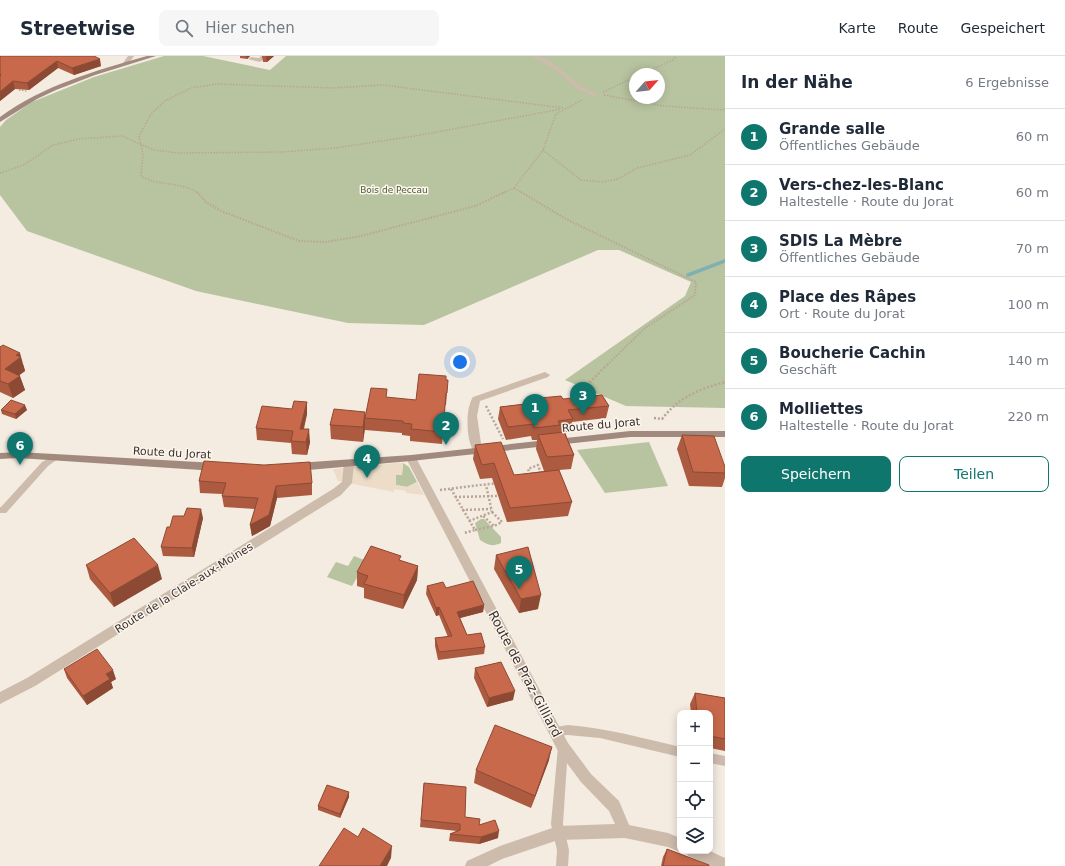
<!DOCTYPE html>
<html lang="de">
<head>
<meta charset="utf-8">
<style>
	body { margin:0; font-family:"DejaVu Sans",sans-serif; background:#f6f6f7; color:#1f2937 }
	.controls { position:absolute; right:12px; bottom:12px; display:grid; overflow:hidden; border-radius:8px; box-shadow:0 2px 10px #0003 }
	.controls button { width:36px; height:36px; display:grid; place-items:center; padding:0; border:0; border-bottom:1px solid #e0e1e3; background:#fff; color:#1f2937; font:20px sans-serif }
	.compass { position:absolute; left:629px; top:12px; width:36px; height:36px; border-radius:50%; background:#fff; box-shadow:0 2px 10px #0003; rotate:63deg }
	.you { position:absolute; left:460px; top:306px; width:14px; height:14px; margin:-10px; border:3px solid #fff; border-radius:50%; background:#1a73e8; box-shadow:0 0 0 6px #1a73e833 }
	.badge { display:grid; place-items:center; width:26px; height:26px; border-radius:50%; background:#0f766e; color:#fff; font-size:13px; font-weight:700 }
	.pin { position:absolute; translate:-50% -33px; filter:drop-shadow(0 1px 2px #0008) }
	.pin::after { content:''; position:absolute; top:21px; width:14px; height:12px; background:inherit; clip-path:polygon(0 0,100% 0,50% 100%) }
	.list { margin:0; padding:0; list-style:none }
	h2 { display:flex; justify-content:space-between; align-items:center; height:52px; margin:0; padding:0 16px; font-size:17px }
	h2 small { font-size:13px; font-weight:400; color:#747a83 }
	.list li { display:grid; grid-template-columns:26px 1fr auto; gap:12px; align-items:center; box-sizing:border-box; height:56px; padding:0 16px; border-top:1px solid #e0e1e3 }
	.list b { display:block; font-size:15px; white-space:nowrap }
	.list p { margin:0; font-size:13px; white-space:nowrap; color:#747a83 }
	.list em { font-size:13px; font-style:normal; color:#747a83 }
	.actions { display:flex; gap:8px; padding:12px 16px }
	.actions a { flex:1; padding:9px 0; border:1px solid #0f766e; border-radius:8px; text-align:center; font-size:14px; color:#0f766e }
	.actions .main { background:#0f766e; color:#fff }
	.icon { flex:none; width:22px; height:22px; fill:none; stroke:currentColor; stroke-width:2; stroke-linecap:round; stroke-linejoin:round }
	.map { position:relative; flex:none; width:725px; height:810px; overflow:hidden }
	header { display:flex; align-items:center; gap:24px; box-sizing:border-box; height:56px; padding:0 20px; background:#fff; border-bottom:1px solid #e0e1e3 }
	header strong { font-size:19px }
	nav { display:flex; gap:22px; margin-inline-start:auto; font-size:14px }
	.search { width:280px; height:36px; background:#f6f6f7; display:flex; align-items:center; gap:10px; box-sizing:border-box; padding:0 14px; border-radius:8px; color:#747a83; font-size:15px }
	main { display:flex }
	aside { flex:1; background:#fff }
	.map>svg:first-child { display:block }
</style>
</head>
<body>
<header>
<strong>Streetwise</strong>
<div class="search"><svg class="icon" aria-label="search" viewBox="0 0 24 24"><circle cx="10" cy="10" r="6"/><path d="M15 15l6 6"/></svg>Hier suchen</div>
<nav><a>Karte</a><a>Route</a><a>Gespeichert</a></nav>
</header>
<main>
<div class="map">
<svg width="725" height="810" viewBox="0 0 725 810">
	<rect width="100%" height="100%" fill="#f4ebe1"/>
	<!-- green -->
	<g fill="#b8c4a0" fill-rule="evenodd">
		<path d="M 164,0 L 203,0 L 270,14 L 286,0 L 725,0 L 725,352 L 626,350 L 565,324 L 685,240 L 691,226 L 619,194 L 598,194 L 424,269 L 348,267 L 196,235 L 27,175 L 0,139 L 0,71 L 6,64 L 32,46 L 94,21 ZM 635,18 L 659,18 L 659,42 L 635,42 Z"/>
		<path d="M 649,386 L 668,430 L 605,437 L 577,394 Z"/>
		<path d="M 403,407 L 409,411 L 417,426 L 407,431 L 396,429 L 396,419 L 402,419 Z"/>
		<path d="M 481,463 L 484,463 L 501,481 L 501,487 C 492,491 488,489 480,484 L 475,467 Z"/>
		<path d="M 354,500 L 367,505 L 352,530 L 327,521 L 336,506 L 348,510 Z"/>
	</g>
	<!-- plaza -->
	<path fill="#ecdcc8" d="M 398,407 L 403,407 L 402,419 L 396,419 L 396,429 L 407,431 L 417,426 L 424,439 L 406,437 L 406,435 L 394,433 L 394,436 L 338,425 L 333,413 Z"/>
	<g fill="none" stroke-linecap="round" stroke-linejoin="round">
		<!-- stream -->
		<path stroke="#7fb0b2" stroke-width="3.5" d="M 688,219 L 725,205"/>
		<!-- path-far2 -->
		<g stroke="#b9a596" stroke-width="1.5" stroke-dasharray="1.5 1.5" stroke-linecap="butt">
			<path d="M 642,18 L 673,4 L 676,0"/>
			<path d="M 19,34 L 27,35"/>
			<path d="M 603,36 L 635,21"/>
			<path d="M 604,39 L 664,50 L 725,54"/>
			<path d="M 543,94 L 581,124 L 603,126 L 618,123 L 637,112 L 690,99 L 725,73"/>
			<path d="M 0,117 L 24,109 L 53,89 L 79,83 L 122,80 L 154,94 L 178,97 L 282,96 L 335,92 L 415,80 L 561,53"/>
			<path d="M 514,132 L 522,137"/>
			<path d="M 198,137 C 181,125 158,131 141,120 L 143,98 L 139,80 L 151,58 L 165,45 L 191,32 L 217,28 L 333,32 L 383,29 L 564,52"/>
			<path d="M 503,137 L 514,132 L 543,94 L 556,58 L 582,44"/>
		</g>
		<!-- path-far1 -->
		<g stroke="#b9a596" stroke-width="2" stroke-dasharray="1.5 1.5" stroke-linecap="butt">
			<path d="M 197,136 L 206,146 L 221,155 L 299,185 L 326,186 L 361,180 L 475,150 L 505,136"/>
			<path d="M 521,136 L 566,163 L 696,226 L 695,239 L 645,272 L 606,310"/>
		</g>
		<!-- path -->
		<g stroke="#b9a596" stroke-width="2.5" stroke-dasharray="2 2" stroke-linecap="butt">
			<path d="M 581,335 L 607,309"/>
			<path d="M 486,350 L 503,383"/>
			<path d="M 654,362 L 662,363 C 679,341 699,333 725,326"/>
			<path d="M 530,419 L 528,413 L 538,409 L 541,418"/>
			<path d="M 451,433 L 475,474 L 464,477"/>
			<path d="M 440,434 L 497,427"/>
			<path d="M 455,441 L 498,440"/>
			<path d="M 462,454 L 491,453"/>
			<path d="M 492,456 L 502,466 L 494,470"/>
			<path d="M 469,465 L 492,456 L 486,429"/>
			<path d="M 475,474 L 494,470 L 483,460"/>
		</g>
		<!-- lane -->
		<g fill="#cdbbac" fill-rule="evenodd">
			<path d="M 55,399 L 59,402 L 48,410 L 6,457 L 0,457 L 0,451 L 1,451 L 42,406 Z"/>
			<path d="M 568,669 C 606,672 643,682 680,691 L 680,701 L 600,682 L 568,679 L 554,680 L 550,678 L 549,675 L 550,672 Z"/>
			<path d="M 563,686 L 567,688 L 568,691 L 563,768 L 569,794 L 568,810 L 556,810 L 557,794 L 551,768 L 558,691 L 559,688 Z"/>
			<path d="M 710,697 L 725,700 L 725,710 L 710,707 Z"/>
		</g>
		<!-- street -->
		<g fill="#cdbbac" fill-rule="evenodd">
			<path d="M 128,0 L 134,0 L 128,8 L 124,8 L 123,7 Z"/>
			<path d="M 261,0 L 267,0 L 260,6 L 248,3 L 251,1 L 259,2 Z"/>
			<path d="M 531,0 C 552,0 566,21 583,31 C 587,34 593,35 597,38 L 594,40 L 579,34 L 557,15 Z"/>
			<path d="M 545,316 L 550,319 L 548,321 L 480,345 L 477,360 L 482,394 L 480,396 L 474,396 C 466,384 465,353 473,341 Z"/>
			<path d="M 411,399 L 416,402 L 568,687 L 591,718 L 619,745 L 629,769 L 668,777 L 680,782 L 680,795 L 683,795 L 680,796 L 668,791 L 625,782 L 558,784 L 502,803 L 488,810 L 465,810 L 467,805 L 500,790 L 558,770 L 615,768 L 609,755 L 581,726 L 558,695 L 406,402 Z"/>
			<path d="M 349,404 L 354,407 L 352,427 L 341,439 L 35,630 L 0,648 L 0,636 L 27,622 L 333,433 L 342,426 L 344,407 Z"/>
			<path d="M 686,795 L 710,795 L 725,802 L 725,810 L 711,810 L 688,800 Z"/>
		</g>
		<!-- secondary -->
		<g fill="#a18a7d" fill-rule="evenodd">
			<path d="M 147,0 L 156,0 L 95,19 L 56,34 L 37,43 L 0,66 L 0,61 C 44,29 95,15 147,0 Z"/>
			<path d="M 630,375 L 725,375 L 725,381 L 630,381 L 411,405 L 297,415 L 292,411 L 297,407 L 411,399 Z"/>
			<path d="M 18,396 L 216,407 L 221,411 L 216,415 L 18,402 L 0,403 L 0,397 Z"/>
		</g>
	</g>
	<!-- wall -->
	<g fill="#ac5a40">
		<path d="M 0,0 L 94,0 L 101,10 L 74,19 L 58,12 L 29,34 L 15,33 L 0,45 Z"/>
		<path d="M 240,0 L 250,0 L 247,3 L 240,2 Z"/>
		<path d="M 262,0 L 274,0 L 267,6 L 263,6 Z"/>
		<path d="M 0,290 L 24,310 L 24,311 L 25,315 L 19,319 L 25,334 L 13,342 L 0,336 Z"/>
		<path d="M 446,324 L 447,337 L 446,349 L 445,349 L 442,388 L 410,385 L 410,380 L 402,379 L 402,377 L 365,374 L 365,372 L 363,386 L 331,383 L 330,369 L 365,356 L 365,360 L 387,342 L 416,344 Z"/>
		<path d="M 540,342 L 563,343 L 609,350 L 606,362 L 572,366 L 570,376 L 565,376 L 574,399 L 571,413 L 559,414 L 572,446 L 568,460 L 507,466 L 492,422 L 480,423 L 473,403 L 475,389 L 514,419 L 544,415 L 536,393 L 537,384 L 532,384 L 531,380 L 506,384 L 498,363 L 500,351 L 540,346 Z"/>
		<path d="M 307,346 L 307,358 L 304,373 L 310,386 L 307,399 L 292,398 L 291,387 L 257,384 L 256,372 L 292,353 Z"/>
		<path d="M 1,354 L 27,354 L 16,363 L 2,358 Z"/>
		<path d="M 682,379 L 725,411 L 725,422 L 722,431 L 689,430 L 677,393 Z"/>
		<path d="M 199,425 L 312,427 L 312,439 L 277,442 L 270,470 L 252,480 L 250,469 L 255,453 L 224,451 L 222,440 L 223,438 L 200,437 Z"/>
		<path d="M 203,462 L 194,501 L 163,500 L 161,491 L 170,471 Z"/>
		<path d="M 496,499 L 538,553 L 519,557 L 494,513 Z"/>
		<path d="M 401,505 L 418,510 L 417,524 L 403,553 L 364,542 L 364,532 L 357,530 L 357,516 Z"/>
		<path d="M 86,509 L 162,523 L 114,551 L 90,523 Z"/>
		<path d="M 427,530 L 446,532 L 484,549 L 483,556 L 460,562 L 467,579 L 485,591 L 484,598 L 438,604 L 435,590 L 435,582 L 448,581 L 439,559 L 436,560 L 426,538 Z"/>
		<path d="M 475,612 L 513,644 L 487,651 L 474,622 Z"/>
		<path d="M 64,613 L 116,623 L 111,626 L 113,632 L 87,649 L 67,622 Z"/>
		<path d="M 695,637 L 725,642 L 725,695 L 710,692 L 710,657 L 691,657 L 690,648 Z"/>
		<path d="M 549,704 L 531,752 L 474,727 L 476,714 Z"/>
		<path d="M 424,727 L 465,761 L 479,769 L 498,782 L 479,788 L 449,785 L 450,778 L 457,775 L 420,771 Z"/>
		<path d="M 349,741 L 340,762 L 318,754 L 318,750 Z"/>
		<path d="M 667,793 L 709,810 L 661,810 L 663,801 Z"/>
	</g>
	<!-- shaded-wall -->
	<g fill="#8c4a34">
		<path d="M 246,0 L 250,0 L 247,3 Z"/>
		<path d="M 266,0 L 274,0 L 267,6 Z"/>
		<path d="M 100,3 L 101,10 L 74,19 L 72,12 Z"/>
		<path d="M 57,5 L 58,12 L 29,34 L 27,27 Z"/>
		<path d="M 13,25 L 15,33 L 0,45 L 0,36 Z"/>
		<path d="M 20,297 L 25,315 L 9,327 L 5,313 L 16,299 Z"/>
		<path d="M 20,320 L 25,334 L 13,342 L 8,328 Z"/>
		<path d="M 307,346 L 307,358 L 300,385 L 300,373 Z"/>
		<path d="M 25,349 L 27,354 L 16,363 L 15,358 Z"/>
		<path d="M 365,356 L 365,372 L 363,386 L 363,371 Z"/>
		<path d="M 309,373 L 310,386 L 307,399 L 306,386 Z"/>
		<path d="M 276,430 L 277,442 L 270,470 L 252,480 L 250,469 Z"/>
		<path d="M 201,453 L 203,462 L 194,501 L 192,492 Z"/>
		<path d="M 158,509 L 162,523 L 114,551 L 110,537 Z"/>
		<path d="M 418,510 L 417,524 L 403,553 L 404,539 Z"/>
		<path d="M 541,539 L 538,553 L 519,557 L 521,543 Z"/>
		<path d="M 484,549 L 483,556 L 456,563 L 457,556 Z"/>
		<path d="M 439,551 L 439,559 L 436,560 L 436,552 Z"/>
		<path d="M 113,614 L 116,623 L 111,626 L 113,632 L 87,649 L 83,640 L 106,618 Z"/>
		<path d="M 515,635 L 513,644 L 487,651 L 489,642 Z"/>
		<path d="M 552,691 L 549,704 L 531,752 L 535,740 Z"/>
		<path d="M 349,736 L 349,741 L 340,762 L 340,758 Z"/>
		<path d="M 499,775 L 498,782 L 479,788 L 481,781 Z"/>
		<path d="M 392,790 L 391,802 L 387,810 L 380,810 Z"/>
	</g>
	<!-- building -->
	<g fill="#c8694b" stroke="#8c4a34">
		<path d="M 0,0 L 94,0 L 100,3 L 72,12 L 57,5 L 27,27 L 13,25 L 0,36 L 0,20 L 1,19 L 0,18 Z"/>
		<path d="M 3,289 L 20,297 L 16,299 L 21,301 L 5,313 L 20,320 L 8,328 L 0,325 L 0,291 Z"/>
		<path d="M 419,318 L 446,320 L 446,324 L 448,324 L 447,337 L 446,337 L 443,376 L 411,373 L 412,368 L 403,367 L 403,365 L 365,362 L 371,332 L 387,333 L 386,341 L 416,344 Z"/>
		<path d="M 602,339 L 609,350 L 568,354 L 573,363 L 558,365 L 560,369 L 534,372 L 533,368 L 508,371 L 500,351 L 542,346 L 540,342 L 561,340 L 563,343 Z"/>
		<path d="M 11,344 L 25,349 L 15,358 L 1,354 Z"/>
		<path d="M 294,345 L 307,346 L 300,373 L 309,373 L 306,386 L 291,385 L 293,375 L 256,372 L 262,350 L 292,353 Z"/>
		<path d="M 334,353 L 365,356 L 363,371 L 330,369 Z"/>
		<path d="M 564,376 L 574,399 L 547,401 L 538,379 Z"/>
		<path d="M 682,379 L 714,380 L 725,411 L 725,417 L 693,416 Z"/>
		<path d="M 501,386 L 514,419 L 559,414 L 572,446 L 510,452 L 494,407 L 482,409 L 475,389 Z"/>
		<path d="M 204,405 L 264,409 L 310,406 L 312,427 L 276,430 L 269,459 L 250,469 L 258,442 L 222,440 L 226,427 L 199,425 Z"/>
		<path d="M 187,452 L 201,453 L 192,492 L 161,491 L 167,471 L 170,471 L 173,460 L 184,460 Z"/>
		<path d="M 134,482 L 158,509 L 110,537 L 86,509 Z"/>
		<path d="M 371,490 L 401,500 L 399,504 L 418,510 L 404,539 L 364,528 L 368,520 L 357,516 Z"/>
		<path d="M 528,491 L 541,539 L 521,543 L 496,499 Z"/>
		<path d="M 473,525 L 484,549 L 457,556 L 467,579 L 481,577 L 485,591 L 439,596 L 435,582 L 452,580 L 439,551 L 436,552 L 427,530 L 443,526 L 446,532 Z"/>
		<path d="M 97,593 L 113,614 L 106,618 L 110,623 L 83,640 L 64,613 Z"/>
		<path d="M 501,606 L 515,635 L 489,642 L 475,612 Z"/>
		<path d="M 695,637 L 725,642 L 725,683 L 710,680 L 710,657 L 697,657 Z"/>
		<path d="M 495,669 L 552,691 L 535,740 L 476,714 Z"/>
		<path d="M 424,727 L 466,731 L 465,761 L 480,763 L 479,769 L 495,764 L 499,775 L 481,781 L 450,778 L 460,774 L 460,768 L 421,764 Z"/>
		<path d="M 327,729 L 349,736 L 340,758 L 318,750 Z"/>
		<path d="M 344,772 L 358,781 L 363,772 L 392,790 L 380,810 L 319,810 Z"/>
		<path d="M 667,793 L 709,809 L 709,810 L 663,810 Z"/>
	</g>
	<g text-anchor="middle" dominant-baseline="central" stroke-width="3" stroke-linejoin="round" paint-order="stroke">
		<!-- far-park labels -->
		<g font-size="9" fill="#4a5a2e" stroke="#fbf5ee">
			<text x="394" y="134">Bois de Peccau</text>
		</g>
		<!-- street labels -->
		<g font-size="11" fill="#3b302b" stroke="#fbf5ee">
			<text transform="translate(601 369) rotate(-5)">Route du Jorat</text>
			<text transform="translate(172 397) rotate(3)">Route du Jorat</text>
			<text transform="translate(184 532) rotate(-32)">Route de la Claie-aux-Moines</text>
		</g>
		<!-- near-street labels -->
		<g font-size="13" fill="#3b302b" stroke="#fbf5ee">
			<text transform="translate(525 618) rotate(62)">Route de Praz-Gilliard</text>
		</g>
	</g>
</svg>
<div class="controls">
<button>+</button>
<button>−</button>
<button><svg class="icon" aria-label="locate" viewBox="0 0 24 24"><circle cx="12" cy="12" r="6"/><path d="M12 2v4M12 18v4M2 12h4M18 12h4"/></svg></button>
<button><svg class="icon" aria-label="layers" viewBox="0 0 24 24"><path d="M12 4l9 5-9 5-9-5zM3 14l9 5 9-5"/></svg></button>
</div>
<svg class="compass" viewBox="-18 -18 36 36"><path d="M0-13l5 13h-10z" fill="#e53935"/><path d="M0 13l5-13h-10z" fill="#747a83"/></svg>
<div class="you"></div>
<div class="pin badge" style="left:535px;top:371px">1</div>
<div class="pin badge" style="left:446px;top:389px">2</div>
<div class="pin badge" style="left:583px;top:359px">3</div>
<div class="pin badge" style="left:367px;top:422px">4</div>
<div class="pin badge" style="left:519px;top:533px">5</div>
<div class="pin badge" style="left:20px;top:409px">6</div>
</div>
<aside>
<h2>In der Nähe<small>6 Ergebnisse</small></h2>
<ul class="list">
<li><span class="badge">1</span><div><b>Grande salle</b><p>Öffentliches Gebäude</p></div><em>60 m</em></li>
<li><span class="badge">2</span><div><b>Vers-chez-les-Blanc</b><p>Haltestelle · Route du Jorat</p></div><em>60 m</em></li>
<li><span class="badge">3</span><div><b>SDIS La Mèbre</b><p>Öffentliches Gebäude</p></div><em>70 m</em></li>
<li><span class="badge">4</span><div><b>Place des Râpes</b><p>Ort · Route du Jorat</p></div><em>100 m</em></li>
<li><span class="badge">5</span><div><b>Boucherie Cachin</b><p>Geschäft</p></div><em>140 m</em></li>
<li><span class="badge">6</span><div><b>Molliettes</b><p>Haltestelle · Route du Jorat</p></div><em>220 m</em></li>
</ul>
<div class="actions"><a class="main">Speichern</a><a>Teilen</a></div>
</aside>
</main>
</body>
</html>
